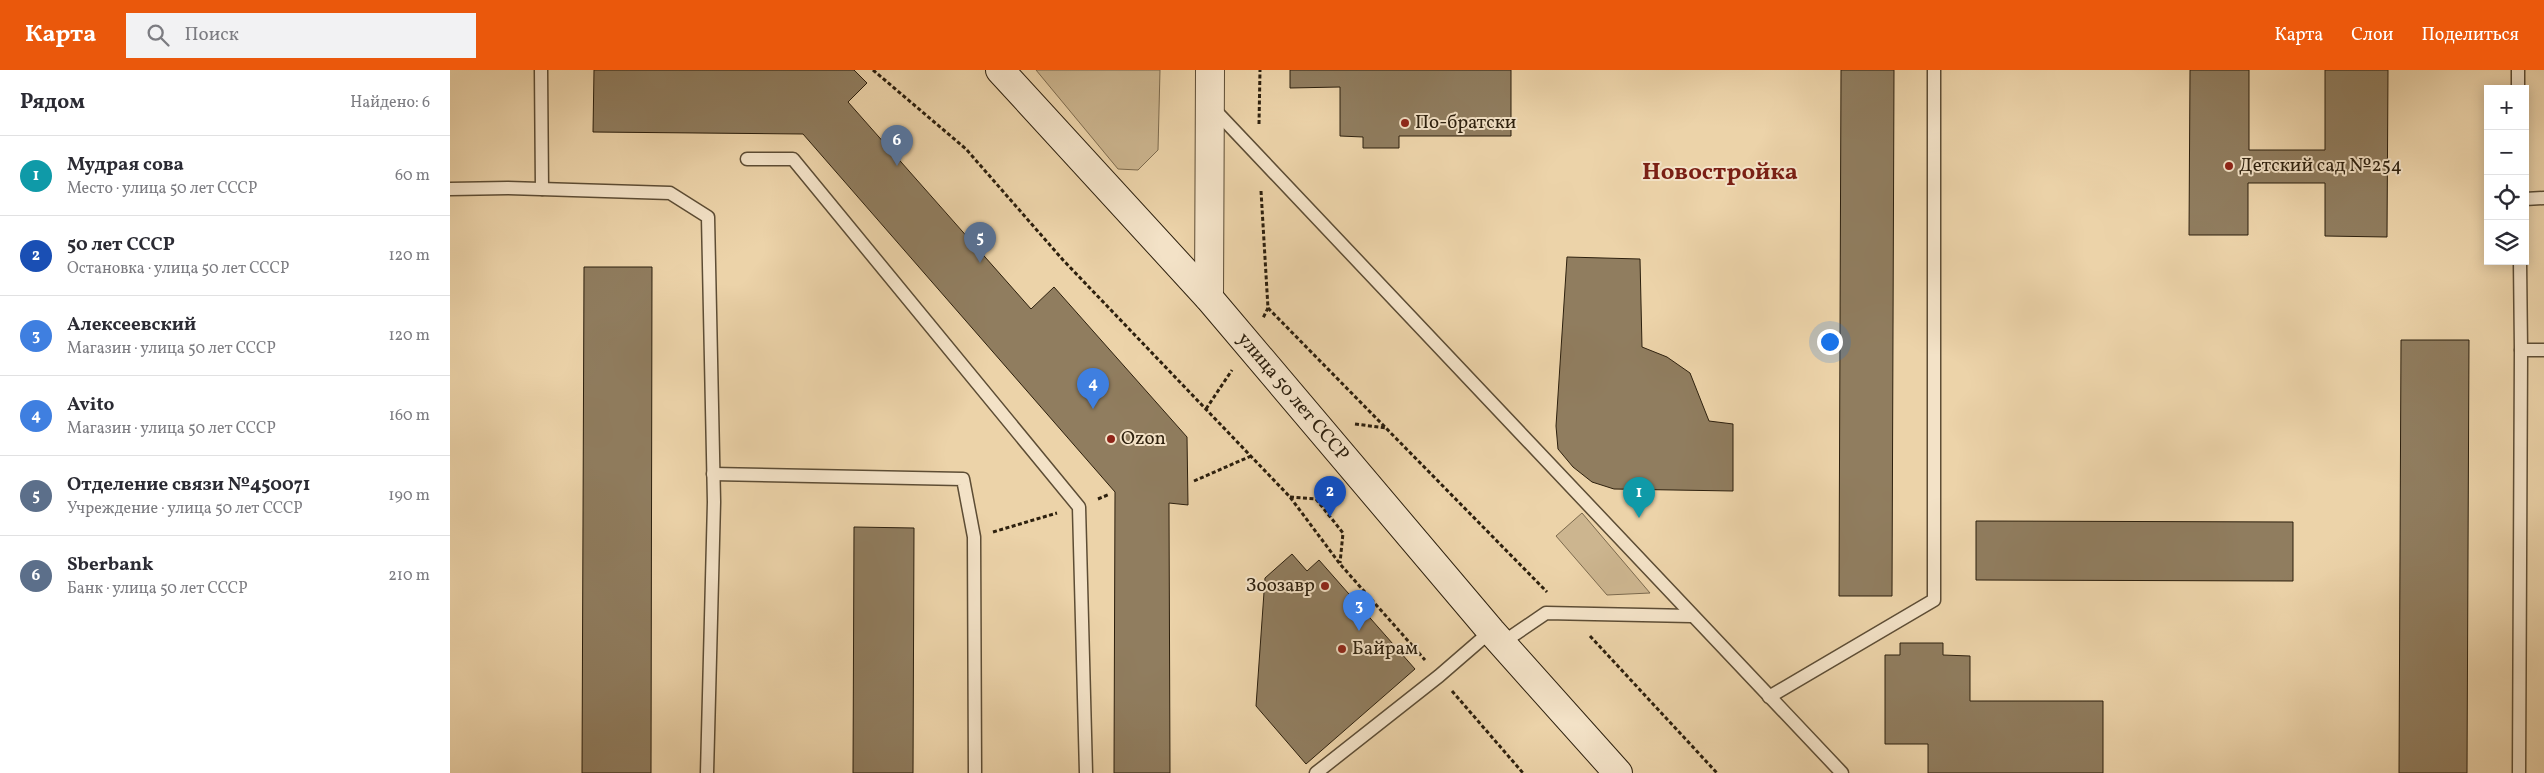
<!DOCTYPE html>
<html lang="ru">
<head>
<meta charset="utf-8">
<style>
	body { margin:0; font-family:Vollkorn,serif; background:#f2f2f3; color:#2b2b33 }
	.controls { position:absolute; right:15px; top:15px; display:grid; overflow:hidden; border-radius:0px; box-shadow:0 2px 12px #0003 }
	.controls button { width:45px; height:45px; display:grid; place-items:center; padding:0; border:0; border-bottom:1px solid #e1e1e2; background:#fff; color:#2b2b33; font:25px sans-serif }
	.you { position:absolute; left:1379px; top:271px; width:18px; height:18px; margin:-12px; border:4px solid #fff; border-radius:50%; background:#1a73e8; box-shadow:0 0 0 8px #1a73e833 }
	.badge { display:grid; place-items:center; width:32px; height:32px; border-radius:50%; background:#ea580c; color:#fff; font-size:16px; font-weight:700 }
	.pin { position:absolute; translate:-50% -41px; filter:drop-shadow(0 1px 2px #0008) }
	.pin::after { content:''; position:absolute; top:26px; width:18px; height:15px; background:inherit; clip-path:polygon(0 0,100% 0,50% 100%) }
	.list { margin:0; padding:0; list-style:none }
	h2 { display:flex; justify-content:space-between; align-items:center; height:65px; margin:0; padding:0 20px; font-size:21px }
	h2 small { font-size:16px; font-weight:400; color:#7c7c81 }
	.list li { display:grid; grid-template-columns:32px 1fr auto; gap:15px; align-items:center; box-sizing:border-box; height:80px; padding:0 20px; border-top:1px solid #e1e1e2 }
	.list b { display:block; font-size:19px; white-space:nowrap }
	.list p { margin:0; font-size:16px; white-space:nowrap; color:#7c7c81 }
	.list em { font-size:16px; font-style:normal; color:#7c7c81 }
	.icon { flex:none; width:28px; height:28px; fill:none; stroke:currentColor; stroke-width:2; stroke-linecap:round; stroke-linejoin:round }
	.map { position:relative; flex:none; width:2094px; height:703px; overflow:hidden }
	header { display:flex; align-items:center; gap:30px; box-sizing:border-box; height:70px; padding:0 25px; background:#ea580c; color:#fff }
	header strong { font-size:24px }
	nav { display:flex; gap:28px; margin-inline-start:auto; font-size:18px }
	.search { width:350px; height:45px; background:#f2f2f3; display:flex; align-items:center; gap:12px; box-sizing:border-box; padding:0 18px; border-radius:0px; color:#7c7c81; font-size:19px }
	main { display:flex }
	aside { flex:1; background:#fff }
	.map>svg:first-child { display:block }
</style>
</head>
<body>
<header>
<strong>Карта</strong>
<div class="search"><svg class="icon" aria-label="search" viewBox="0 0 24 24"><circle cx="10" cy="10" r="6"/><path d="M15 15l6 6"/></svg>Поиск</div>
<nav><a>Карта</a><a>Слои</a><a>Поделиться</a></nav>
</header>
<main>
<aside>
<h2>Рядом<small>Найдено: 6</small></h2>
<ul class="list">
<li><span class="badge" style="background:#0f9aa8">1</span><div><b>Мудрая сова</b><p>Место · улица 50 лет СССР</p></div><em>60 m</em></li>
<li><span class="badge" style="background:#1a4fb4">2</span><div><b>50 лет СССР</b><p>Остановка · улица 50 лет СССР</p></div><em>120 m</em></li>
<li><span class="badge" style="background:#3f7fe0">3</span><div><b>Алексеевский</b><p>Магазин · улица 50 лет СССР</p></div><em>120 m</em></li>
<li><span class="badge" style="background:#3f7fe0">4</span><div><b>Avito</b><p>Магазин · улица 50 лет СССР</p></div><em>160 m</em></li>
<li><span class="badge" style="background:#5c6f8a">5</span><div><b>Отделение связи №450071</b><p>Учреждение · улица 50 лет СССР</p></div><em>190 m</em></li>
<li><span class="badge" style="background:#5c6f8a">6</span><div><b>Sberbank</b><p>Банк · улица 50 лет СССР</p></div><em>210 m</em></li>
</ul>
</aside>
<div class="map">
<svg width="2094" height="703" viewBox="0 0 2094 703">
	<rect width="100%" height="100%" fill="#ecd3a9"/>
	<filter id="stains"><feTurbulence type="fractalNoise" baseFrequency=".004" numOctaves="4"/><feColorMatrix values="0 0 0 0 .2 0 0 0 0 .09 0 0 0 0 .02 0 0 0 .5 -.17"/></filter>
	<radialGradient id="worn" r=".72"><stop offset=".6" stop-color="#630" stop-opacity="0"/><stop offset="1" stop-color="#630" stop-opacity=".3"/></radialGradient>
	<!-- green -->
	<g fill="#ccb58f" stroke="#7c6a4e">
		<path d="M 586,0 L 710,0 L 708,80 L 688,100 L 668,99 Z"/>
		<path d="M 1132,443 L 1200,523 L 1157,525 L 1106,466 Z"/>
	</g>
	<!-- building -->
	<g fill="#907d5f" stroke="#2d200e">
		<path d="M 144,0 L 404,0 L 417,13 L 398,32 L 581,239 L 604,217 L 737,367 L 738,435 L 719,433 L 720,703 L 664,703 L 665,422 L 353,64 L 143,62 Z"/>
		<path d="M 840,0 L 1061,0 L 1061,66 L 949,66 L 949,78 L 913,78 L 913,67 L 890,66 L 890,17 L 840,18 Z"/>
		<path d="M 1391,0 L 1444,0 L 1442,526 L 1389,526 Z"/>
		<path d="M 1740,0 L 1799,0 L 1799,80 L 1875,80 L 1875,0 L 1938,0 L 1937,167 L 1875,166 L 1875,113 L 1798,113 L 1798,165 L 1739,165 Z"/>
		<path d="M 1117,187 L 1190,189 L 1192,277 L 1217,287 L 1240,303 L 1259,351 L 1283,354 L 1283,421 L 1164,419 L 1142,412 L 1123,397 L 1108,379 L 1106,356 Z"/>
		<path d="M 134,197 L 202,197 L 201,703 L 132,703 Z"/>
		<path d="M 1951,270 L 2019,270 L 2017,703 L 1949,703 Z"/>
		<path d="M 1526,451 L 1843,452 L 1843,511 L 1526,510 Z"/>
		<path d="M 404,457 L 464,458 L 463,703 L 403,703 Z"/>
		<path d="M 842,484 L 857,501 L 869,490 L 965,599 L 856,694 L 806,636 L 815,508 Z"/>
		<path d="M 1450,573 L 1493,573 L 1493,585 L 1520,586 L 1520,631 L 1653,631 L 1653,703 L 1478,703 L 1478,674 L 1435,674 L 1435,585 L 1450,585 Z"/>
	</g>
	<g fill="none" stroke-linecap="round" stroke-linejoin="round">
		<defs>
			<g id="service">
				<path d="M 91,0 L 92,119"/>
				<path d="M 2068,0 L 2068,19"/>
				<path d="M 761,36 L 1392,703"/>
				<path d="M 297,89 L 343,89 L 629,437 L 636,703"/>
				<path d="M 0,119 L 58,118 L 220,123 L 258,147 L 264,432 L 257,703"/>
				<path d="M 2075,129 L 2094,128"/>
				<path d="M 2070,191 L 2071,280"/>
				<path d="M 263,404 L 513,409 L 524,467 L 525,703"/>
				<path d="M 1052,573 L 1096,543 L 1241,546"/>
				<path d="M 1319,627 L 1484,530 L 1484,0"/>
				<path d="M 866,703 L 989,606 L 1041,561"/>
				<path d="M 2069,703 L 2071,280 L 2094,280"/>
			</g>
			<path id="tertiary" d="M 759,228 L 760,0"/>
			<g id="secondary">
				<path id="s1" d="M 550,0 L 759,228 L 1041,561 L 1168,703"/>
			</g>
		</defs>
		<!-- service casing -->
		<use href="#service" stroke="#5d4d35" stroke-width="15"/>
		<!-- tertiary casing -->
		<use href="#tertiary" stroke="#5d4d35" stroke-width="30"/>
		<!-- secondary casing -->
		<use href="#secondary" stroke="#2d200e" stroke-width="30"/>
		<!-- path -->
		<g stroke="#2d200e" stroke-width="3" stroke-dasharray="4 2.5" stroke-linecap="butt">
			<path d="M 423,0 L 516,79 L 613,190 L 840,427 L 890,494 L 975,590"/>
			<path d="M 809,54 L 810,0"/>
			<path d="M 811,121 L 818,238 L 813,248"/>
			<path d="M 818,238 L 1097,522"/>
			<path d="M 756,339 L 782,300"/>
			<path d="M 905,354 L 936,358"/>
			<path d="M 744,411 L 801,386"/>
			<path d="M 840,427 L 866,429 L 893,463 L 890,493"/>
			<path d="M 648,429 L 660,424"/>
			<path d="M 543,462 L 607,443"/>
			<path d="M 1140,566 L 1267,703"/>
			<path d="M 1002,621 L 1073,703"/>
		</g>
		<!-- service -->
		<use href="#service" stroke="#f3e2c7" stroke-width="12"/>
		<!-- tertiary -->
		<use href="#tertiary" stroke="#f3e2c7" stroke-width="28"/>
		<!-- secondary -->
		<use href="#secondary" stroke="#f3e2c7" stroke-width="28"/>
	</g>
	<!-- markers -->
	<g fill="#8f2418" stroke="#f3e2c7" stroke-width="2">
		<circle cx="955" cy="53" r="5"/>
		<circle cx="1779" cy="96" r="5"/>
		<circle cx="661" cy="369" r="5"/>
		<circle cx="875" cy="516" r="5"/>
		<circle cx="892" cy="579" r="5"/>
	</g>
	<g text-anchor="middle" dominant-baseline="central" stroke-width="4" stroke-linejoin="round" paint-order="stroke">
		<!-- poi labels -->
		<g font-size="19" fill="#2d200e" stroke="#f3e2c7" text-anchor="start">
			<text x="965" y="53">По-братски</text>
			<text x="1789" y="96">Детский сад №254</text>
			<text x="671" y="369">Ozon</text>
			<text x="865" y="516" text-anchor="end">Зоозавр</text>
			<text x="902" y="579">Байрам</text>
		</g>
		<!-- street labels -->
		<g font-size="19" fill="#2d200e" stroke="#f3e2c7">
			<text stroke="none"><textPath href="#s1" startOffset="439">улица 50 лет СССР</textPath></text>
		</g>
		<!-- district labels -->
		<g font-size="24" font-weight="bold" fill="#7a1f14" stroke="#f3e2c7">
			<text x="1270" y="103">Новостройка</text>
		</g>
	</g>
	<rect width="100%" height="100%" filter="url(#stains)"/>
	<rect width="100%" height="100%" fill="url(#worn)"/>
</svg>
<div class="controls">
<button>+</button>
<button>−</button>
<button><svg class="icon" aria-label="locate" viewBox="0 0 24 24"><circle cx="12" cy="12" r="6"/><path d="M12 2v4M12 18v4M2 12h4M18 12h4"/></svg></button>
<button><svg class="icon" aria-label="layers" viewBox="0 0 24 24"><path d="M12 4l9 5-9 5-9-5zM3 14l9 5 9-5"/></svg></button>
</div>
<div class="you"></div>
<div class="pin badge" style="left:1189px;top:448px;background:#0f9aa8">1</div>
<div class="pin badge" style="left:880px;top:447px;background:#1a4fb4">2</div>
<div class="pin badge" style="left:909px;top:561px;background:#3f7fe0">3</div>
<div class="pin badge" style="left:643px;top:339px;background:#3f7fe0">4</div>
<div class="pin badge" style="left:530px;top:193px;background:#5c6f8a">5</div>
<div class="pin badge" style="left:447px;top:96px;background:#5c6f8a">6</div>
</div>
</main>
</body>
</html>
